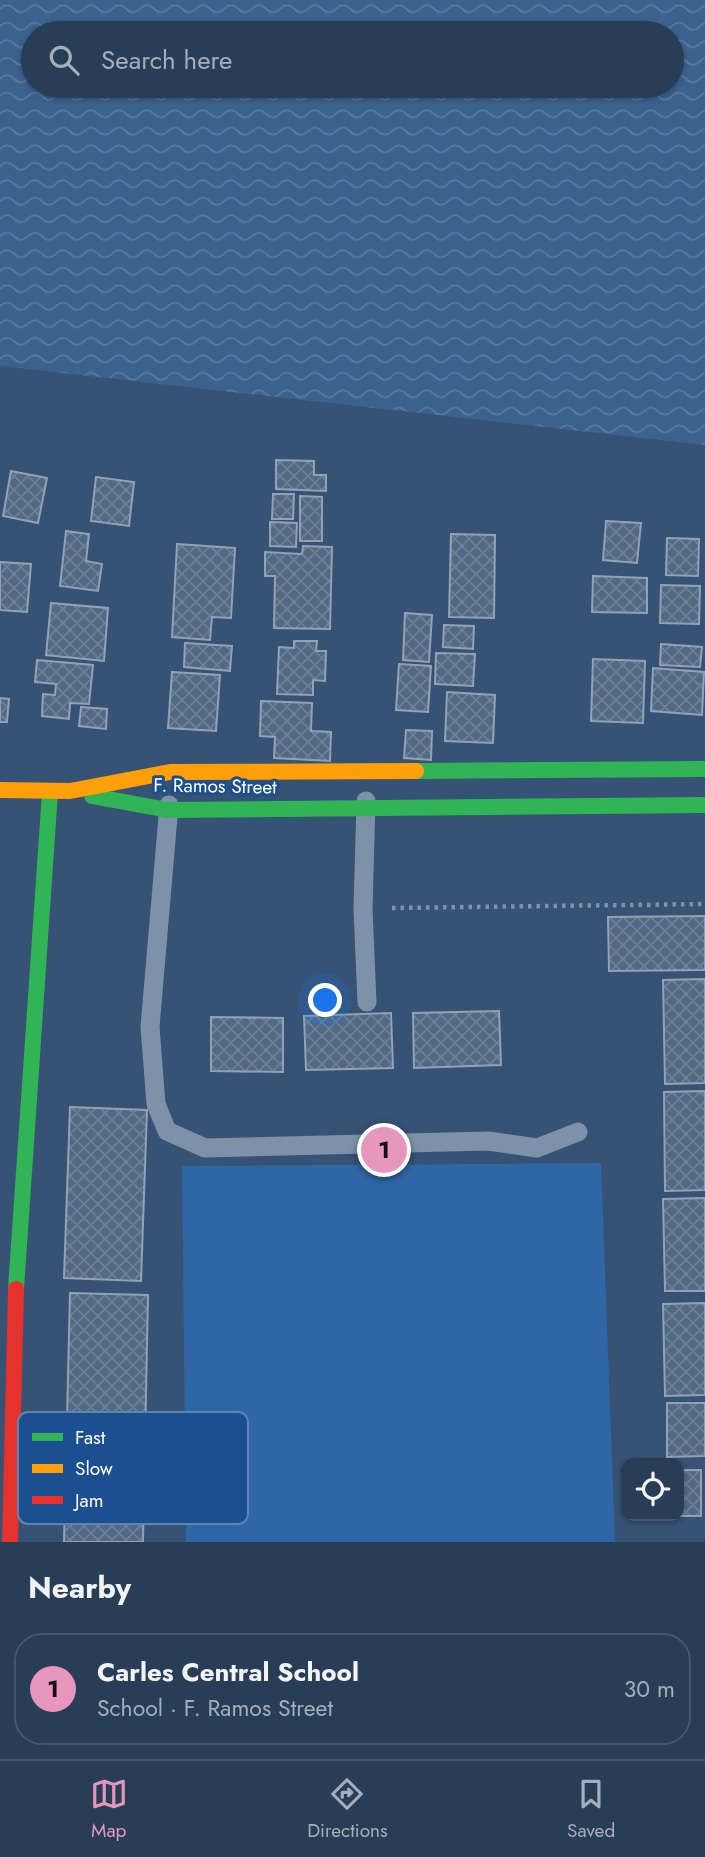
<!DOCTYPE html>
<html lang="en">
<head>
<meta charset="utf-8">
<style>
	body { margin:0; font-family:Jost,sans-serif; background:#30455d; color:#f1f3f6 }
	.controls { position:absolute; right:21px; bottom:21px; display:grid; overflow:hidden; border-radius:14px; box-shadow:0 2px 5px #0004 }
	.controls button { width:63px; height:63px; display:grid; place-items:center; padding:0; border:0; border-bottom:2px solid #44576d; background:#283e57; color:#f1f3f6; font:35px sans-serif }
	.you { position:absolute; left:326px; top:1001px; width:24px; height:24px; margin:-18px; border:5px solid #fff; border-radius:50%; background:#1a73e8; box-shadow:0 0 0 10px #1a73e833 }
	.badge { display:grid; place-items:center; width:46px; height:46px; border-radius:50%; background:#e797bd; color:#111; font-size:23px; font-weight:700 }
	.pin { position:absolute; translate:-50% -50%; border:4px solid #fff; box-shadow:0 2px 7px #0006 }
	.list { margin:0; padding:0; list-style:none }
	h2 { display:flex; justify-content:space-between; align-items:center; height:91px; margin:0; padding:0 28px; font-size:30px }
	h2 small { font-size:23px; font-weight:400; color:#a5aeba }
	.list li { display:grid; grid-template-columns:46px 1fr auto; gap:21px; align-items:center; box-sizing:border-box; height:112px; margin:0 14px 14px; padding:0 14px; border:2px solid #44576d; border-radius:28px }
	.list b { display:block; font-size:26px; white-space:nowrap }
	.list p { margin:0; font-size:23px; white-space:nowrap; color:#a5aeba }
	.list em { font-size:23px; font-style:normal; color:#a5aeba }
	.icon { flex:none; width:38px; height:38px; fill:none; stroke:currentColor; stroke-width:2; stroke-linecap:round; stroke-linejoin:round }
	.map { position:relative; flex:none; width:705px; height:1542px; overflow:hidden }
	.search { position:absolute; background:#283e57; box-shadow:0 2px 5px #0004; left:21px; right:21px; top:21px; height:77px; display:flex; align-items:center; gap:18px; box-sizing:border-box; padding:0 24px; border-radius:38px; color:#a5aeba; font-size:26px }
	.sheet { height:217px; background:#283e57 }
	nav { display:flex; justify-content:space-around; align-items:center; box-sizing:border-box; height:98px; border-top:2px solid #44576d; background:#283e57; font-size:19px; color:#a5aeba }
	nav a { display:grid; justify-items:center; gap:4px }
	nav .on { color:#e797bd }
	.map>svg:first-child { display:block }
</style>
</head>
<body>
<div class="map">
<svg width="705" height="1542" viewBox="0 0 705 1542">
	<defs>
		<pattern id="water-waves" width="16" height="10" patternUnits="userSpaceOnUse" patternTransform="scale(1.75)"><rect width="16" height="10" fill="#3b618d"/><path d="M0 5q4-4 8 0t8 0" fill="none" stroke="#58799e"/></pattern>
		<pattern id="building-cross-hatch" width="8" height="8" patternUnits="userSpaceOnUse" patternTransform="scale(1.75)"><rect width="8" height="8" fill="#526984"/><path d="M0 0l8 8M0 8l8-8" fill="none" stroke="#6c8096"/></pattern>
	</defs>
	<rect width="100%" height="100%" fill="#365274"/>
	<!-- garden -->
	<path fill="#2f66a5" d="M 601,1163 L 615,1542 L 186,1542 L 182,1166 Z"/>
	<!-- water -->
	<path fill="url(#water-waves)" fill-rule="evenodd" d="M 0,0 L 705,0 L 705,445 L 0,366 ZM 33,33 L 672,33 L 672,86 L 33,86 Z"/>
	<!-- building -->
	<g fill="url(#building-cross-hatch)" stroke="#92a2b6" stroke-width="2">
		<path d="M 276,460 L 314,461 L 314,475 L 326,475 L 326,491 L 276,489 Z"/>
		<path d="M 11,471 L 47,478 L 38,523 L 3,516 Z"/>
		<path d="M 96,477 L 134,482 L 129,526 L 91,521 Z"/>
		<path d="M 273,494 L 294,494 L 293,519 L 272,519 Z"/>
		<path d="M 300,496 L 322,497 L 322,541 L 300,541 Z"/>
		<path d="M 606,521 L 641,523 L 637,563 L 603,560 Z"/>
		<path d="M 270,522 L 297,523 L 296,547 L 270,546 Z"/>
		<path d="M 66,531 L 89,534 L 86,561 L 102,564 L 98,591 L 60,586 Z"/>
		<path d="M 451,534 L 495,535 L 494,618 L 449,617 Z"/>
		<path d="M 667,538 L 699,539 L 698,576 L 666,575 Z"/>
		<path d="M 177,544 L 235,548 L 231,618 L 212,617 L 210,640 L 172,637 Z"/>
		<path d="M 303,546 L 332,547 L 330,629 L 274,628 L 275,576 L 265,576 L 265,552 L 302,554 Z"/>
		<path d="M 0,562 L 31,564 L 27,612 L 0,610 Z"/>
		<path d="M 593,576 L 647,578 L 647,613 L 592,612 Z"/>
		<path d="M 661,585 L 700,586 L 699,624 L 660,623 Z"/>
		<path d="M 51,603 L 108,608 L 104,661 L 46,655 Z"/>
		<path d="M 405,613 L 432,615 L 429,662 L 403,660 Z"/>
		<path d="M 444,625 L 474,626 L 473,649 L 443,647 Z"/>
		<path d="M 294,641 L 317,641 L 316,651 L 326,651 L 325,681 L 313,680 L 313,695 L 277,694 L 279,647 L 294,648 Z"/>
		<path d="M 185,643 L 232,646 L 230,671 L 184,667 Z"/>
		<path d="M 661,644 L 702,647 L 700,667 L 660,665 Z"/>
		<path d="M 436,653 L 475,654 L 473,686 L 435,684 Z"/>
		<path d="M 593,659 L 645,661 L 643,723 L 591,721 Z"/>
		<path d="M 37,660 L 93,665 L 89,704 L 70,703 L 69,719 L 42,716 L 43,694 L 55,695 L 56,684 L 35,682 Z"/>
		<path d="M 399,664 L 431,666 L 428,712 L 396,710 Z"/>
		<path d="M 653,668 L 704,672 L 702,715 L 651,711 Z"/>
		<path d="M 172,672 L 220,675 L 216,731 L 168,728 Z"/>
		<path d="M 447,692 L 495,695 L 493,743 L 445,741 Z"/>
		<path d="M 0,698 L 9,699 L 7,722 L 0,722 Z"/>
		<path d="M 261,701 L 312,703 L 311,731 L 331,732 L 330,761 L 274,758 L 275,737 L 260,736 Z"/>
		<path d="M 81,707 L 107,709 L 106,729 L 79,726 Z"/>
		<path d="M 406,730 L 432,731 L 431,760 L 404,758 Z"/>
		<path d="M 705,916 L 705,970 L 609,971 L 608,917 Z"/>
		<path d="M 705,979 L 705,1083 L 665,1084 L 663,980 Z"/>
		<path d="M 499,1011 L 501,1065 L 414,1068 L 413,1013 Z"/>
		<path d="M 391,1013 L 393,1068 L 306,1070 L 304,1016 Z"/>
		<path d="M 211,1017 L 283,1018 L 283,1072 L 211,1071 Z"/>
		<path d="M 705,1091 L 705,1190 L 665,1191 L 664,1092 Z"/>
		<path d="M 70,1107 L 147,1110 L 141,1281 L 64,1278 Z"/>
		<path d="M 705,1198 L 705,1291 L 665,1291 L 663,1199 Z"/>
		<path d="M 70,1293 L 148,1295 L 143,1542 L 64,1542 Z"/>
		<path d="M 705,1303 L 705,1395 L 665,1396 L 663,1304 Z"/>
		<path d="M 667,1403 L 705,1403 L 705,1456 L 667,1457 Z"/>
		<rect x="679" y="1470" width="22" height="46"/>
	</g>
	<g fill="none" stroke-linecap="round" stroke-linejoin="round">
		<!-- path -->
		<path stroke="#7d92a8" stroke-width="4.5" stroke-dasharray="3.5 5" stroke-linecap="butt" d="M 392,908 L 705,904"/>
		<!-- lane -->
		<g stroke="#7d92a8" stroke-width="19">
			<path d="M 366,801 L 363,909 L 367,1002"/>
			<path d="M 169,805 L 150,1027 L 156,1104 L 167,1131 L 205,1148 L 488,1141 L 537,1148 L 578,1132"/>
		</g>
		<!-- fast -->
		<g stroke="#30b455" stroke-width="16">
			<path d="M 416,771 L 705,769"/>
			<path d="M 92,796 L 168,810 L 705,805"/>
			<path d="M 16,1289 L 50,792"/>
		</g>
		<!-- slow -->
		<path stroke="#ff9f0a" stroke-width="16" d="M 0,790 L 70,791 L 170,772 L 416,771"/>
		<!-- jam -->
		<path stroke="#e5322d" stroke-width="16" d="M 10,1542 L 16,1289"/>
	</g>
	<g text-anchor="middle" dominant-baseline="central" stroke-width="6" stroke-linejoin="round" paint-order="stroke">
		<!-- street labels -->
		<g font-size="19" fill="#fff" stroke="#1b4f8f">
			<text transform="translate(215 786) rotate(1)">F. Ramos Street</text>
		</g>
	</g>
	<!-- legend -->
	<rect x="18" y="1412" width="230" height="112" rx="10" fill="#1b4f8f" stroke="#5f84b1" stroke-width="2"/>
	<rect x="32" y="1433" width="31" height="8" fill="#30b455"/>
	<rect x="32" y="1464" width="31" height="9" fill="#ff9f0a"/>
	<rect x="32" y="1496" width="31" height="8" fill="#e5322d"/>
	<g font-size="19" fill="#fff">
		<text x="75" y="1444">Fast</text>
		<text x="75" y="1475">Slow</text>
		<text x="75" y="1507">Jam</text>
	</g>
</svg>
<div class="controls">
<button><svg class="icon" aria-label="locate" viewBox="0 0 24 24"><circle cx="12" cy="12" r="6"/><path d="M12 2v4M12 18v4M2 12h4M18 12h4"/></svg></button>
</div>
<div class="you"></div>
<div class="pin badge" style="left:384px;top:1150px">1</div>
<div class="search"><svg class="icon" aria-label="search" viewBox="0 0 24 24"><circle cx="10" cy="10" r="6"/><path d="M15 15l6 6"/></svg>Search here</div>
</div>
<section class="sheet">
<h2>Nearby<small></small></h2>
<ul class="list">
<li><span class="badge">1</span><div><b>Carles Central School</b><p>School · F. Ramos Street</p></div><em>30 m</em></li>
</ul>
</section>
<nav>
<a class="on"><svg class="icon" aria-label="map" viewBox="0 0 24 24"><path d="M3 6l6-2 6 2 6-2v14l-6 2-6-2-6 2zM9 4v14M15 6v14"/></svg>Map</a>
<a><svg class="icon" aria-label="directions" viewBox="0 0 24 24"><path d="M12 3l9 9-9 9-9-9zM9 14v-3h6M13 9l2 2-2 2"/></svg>Directions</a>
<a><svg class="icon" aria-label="saved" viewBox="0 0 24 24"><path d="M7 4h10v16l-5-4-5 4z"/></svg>Saved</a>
</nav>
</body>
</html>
